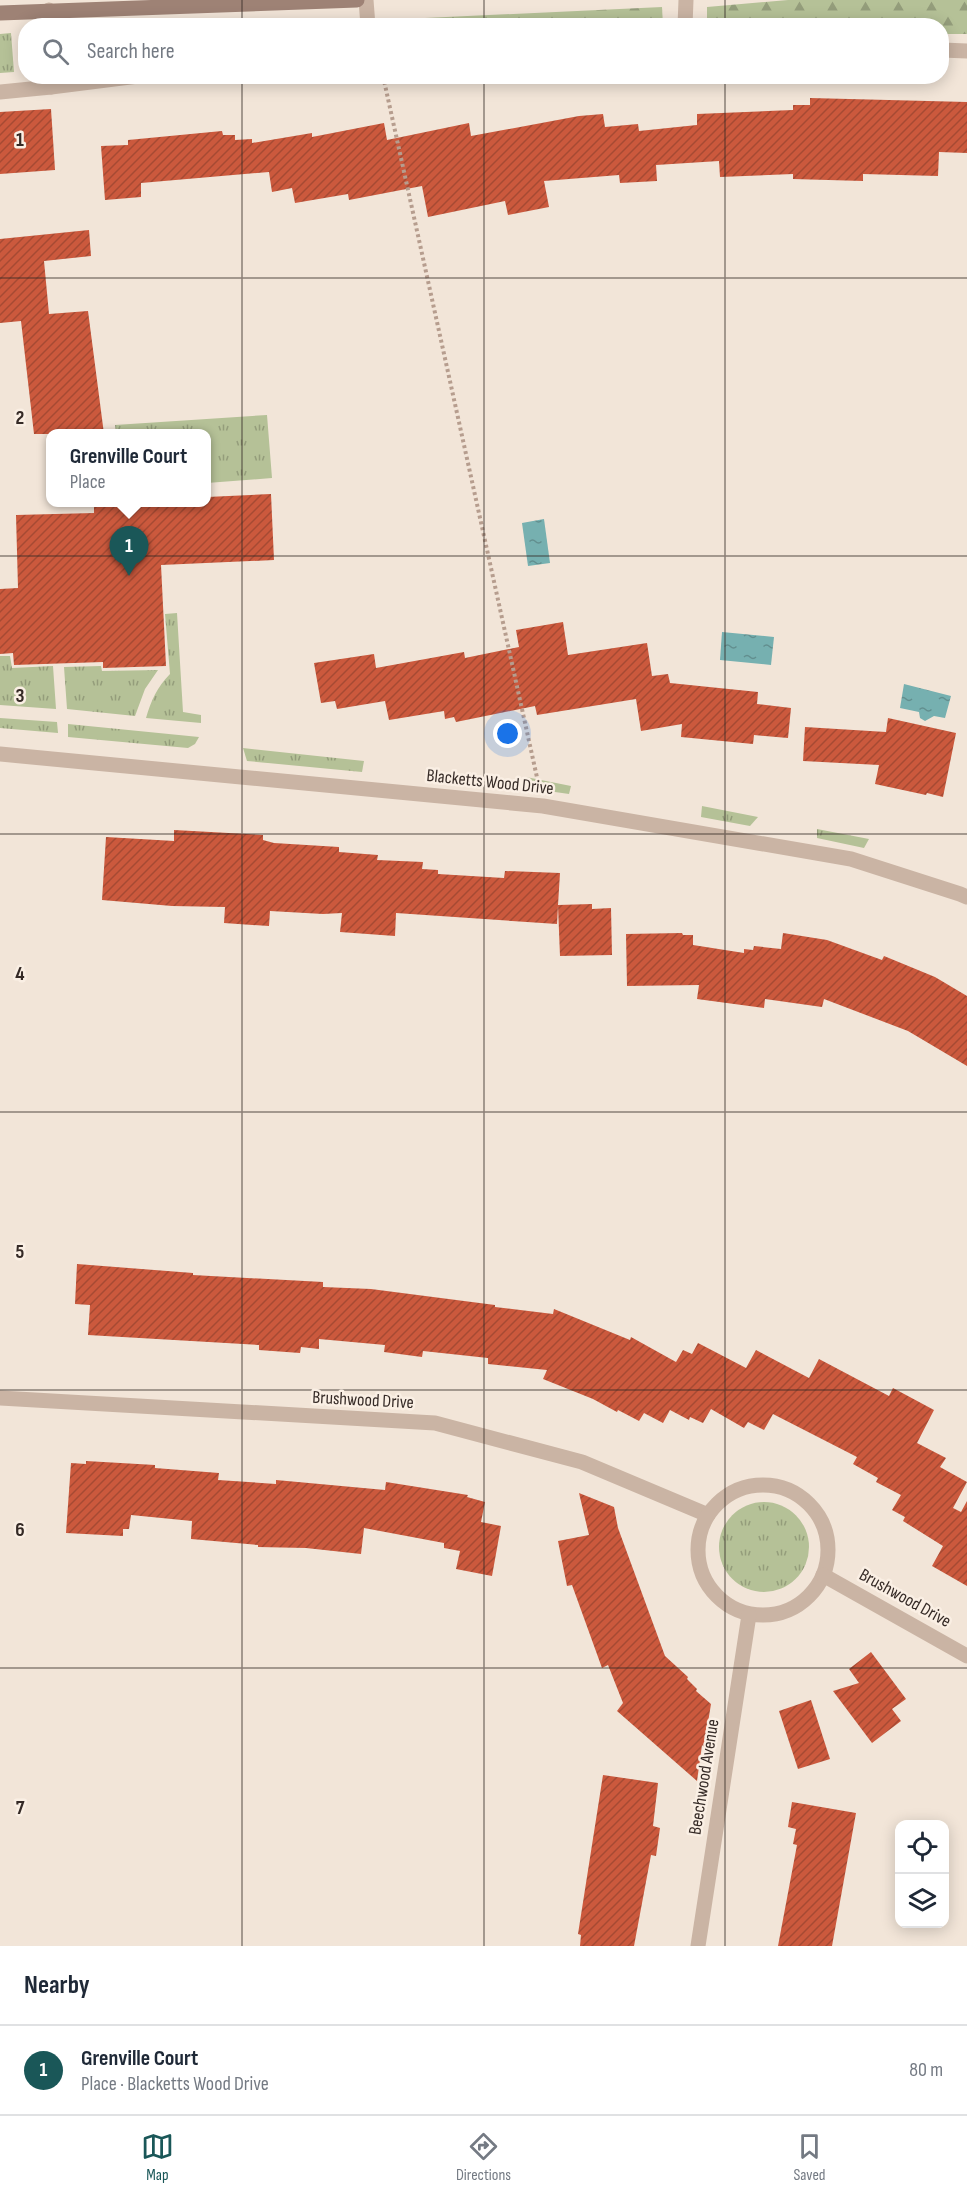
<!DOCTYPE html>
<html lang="en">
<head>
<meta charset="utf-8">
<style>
	body { margin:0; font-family:"Sofia Sans Condensed",sans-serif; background:#f6f6f7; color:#1f2937 }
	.controls { position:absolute; right:18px; bottom:18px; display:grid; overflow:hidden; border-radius:12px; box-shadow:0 3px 15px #0003 }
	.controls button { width:54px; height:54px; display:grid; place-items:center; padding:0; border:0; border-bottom:2px solid #e0e1e3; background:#fff; color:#1f2937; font:30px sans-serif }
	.you { position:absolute; left:508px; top:734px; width:21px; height:21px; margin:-15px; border:4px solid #fff; border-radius:50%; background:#1a73e8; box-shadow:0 0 0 9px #1a73e833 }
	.badge { display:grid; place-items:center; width:39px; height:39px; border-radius:50%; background:#1a5758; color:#fff; font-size:20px; font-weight:700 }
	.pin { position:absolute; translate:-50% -50px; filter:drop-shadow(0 2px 3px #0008) }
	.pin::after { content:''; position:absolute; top:32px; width:21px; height:18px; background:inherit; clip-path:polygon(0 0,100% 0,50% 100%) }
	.popup { position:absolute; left:46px; top:429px; width:165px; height:78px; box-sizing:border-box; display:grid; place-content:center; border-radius:12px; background:#fff; filter:drop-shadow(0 2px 4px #0005); font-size:20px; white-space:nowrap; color:#747a83 }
	.popup b { font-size:22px; color:#1f2937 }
	.popup::after { content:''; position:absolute; left:50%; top:100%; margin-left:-12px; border:12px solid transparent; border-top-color:#fff }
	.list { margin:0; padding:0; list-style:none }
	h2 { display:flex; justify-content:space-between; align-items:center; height:78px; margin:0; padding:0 24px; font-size:26px }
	h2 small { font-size:20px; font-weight:400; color:#747a83 }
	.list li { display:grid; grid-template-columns:39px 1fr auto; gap:18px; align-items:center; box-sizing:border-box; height:90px; padding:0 24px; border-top:2px solid #e0e1e3 }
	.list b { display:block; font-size:22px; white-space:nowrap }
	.list p { margin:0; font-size:20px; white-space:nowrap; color:#747a83 }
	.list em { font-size:20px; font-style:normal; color:#747a83 }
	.icon { flex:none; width:33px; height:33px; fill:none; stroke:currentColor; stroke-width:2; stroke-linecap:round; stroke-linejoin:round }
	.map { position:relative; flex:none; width:967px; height:1946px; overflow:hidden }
	.search { position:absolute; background:#fff; box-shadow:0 3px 15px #0003; left:18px; right:18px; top:18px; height:66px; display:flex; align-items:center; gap:15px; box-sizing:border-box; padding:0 21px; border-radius:24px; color:#747a83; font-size:22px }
	.sheet { height:168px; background:#fff }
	nav { display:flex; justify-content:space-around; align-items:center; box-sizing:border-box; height:84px; border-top:2px solid #e0e1e3; background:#fff; font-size:16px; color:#747a83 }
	nav a { display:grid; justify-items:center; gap:3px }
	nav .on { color:#1a5758 }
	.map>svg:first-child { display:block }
</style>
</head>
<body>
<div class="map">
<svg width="967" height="1946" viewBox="0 0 967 1946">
	<defs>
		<pattern id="grass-tufts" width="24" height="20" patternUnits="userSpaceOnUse" patternTransform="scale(1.5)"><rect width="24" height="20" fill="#b5c197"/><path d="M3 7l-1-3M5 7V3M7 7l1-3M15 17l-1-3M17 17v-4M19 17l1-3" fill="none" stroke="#949d7b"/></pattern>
		<pattern id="forest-firs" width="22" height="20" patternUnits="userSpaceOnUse" patternTransform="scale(1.5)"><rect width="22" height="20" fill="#b5c197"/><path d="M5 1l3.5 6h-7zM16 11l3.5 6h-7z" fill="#949d7b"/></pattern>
		<pattern id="water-ripples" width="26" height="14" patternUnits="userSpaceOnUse" patternTransform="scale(1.5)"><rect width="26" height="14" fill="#76b0b0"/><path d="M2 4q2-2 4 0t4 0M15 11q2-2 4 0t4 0" fill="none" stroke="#628f8f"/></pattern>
		<pattern id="building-hatch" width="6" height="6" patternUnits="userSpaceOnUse" patternTransform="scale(1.5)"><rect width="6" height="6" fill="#cb593d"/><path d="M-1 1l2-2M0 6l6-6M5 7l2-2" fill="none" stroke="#a64a33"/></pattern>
	</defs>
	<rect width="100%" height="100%" fill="#f2e5d8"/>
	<!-- grass -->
	<g fill="url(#grass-tufts)">
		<path d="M 11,33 L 14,72 L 0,73 L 0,34 Z"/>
		<path d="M 267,415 L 272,478 L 207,483 L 207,434 L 116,433 L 115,425 Z"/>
		<path d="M 177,613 L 183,712 L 201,715 L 201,723 L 146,718 C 151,701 157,687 170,674 L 165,614 Z"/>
		<path d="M 0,656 L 10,656 L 12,668 L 53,666 L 56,709 L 0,705 Z"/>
		<path d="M 101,666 L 102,671 L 158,670 L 145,689 L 135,716 L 67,709 L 64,667 Z"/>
		<path d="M 0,718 L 57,722 L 58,733 L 0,728 Z"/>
		<path d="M 68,724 L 199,737 L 195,744 L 188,748 L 68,737 Z"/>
		<path d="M 243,748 L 364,761 L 362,772 L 247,761 Z"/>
		<path d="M 526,777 L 571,786 L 569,794 L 527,788 Z"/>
		<path d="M 702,806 L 758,817 L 750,826 L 701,817 Z"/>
		<path d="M 817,829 L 869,839 L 864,848 L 817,838 Z"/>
		<circle cx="764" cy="1547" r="45"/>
	</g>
	<!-- forest -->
	<g fill="url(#forest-firs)">
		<path d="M 788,0 L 967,0 L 967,34 L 942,34 L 942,26 L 707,25 L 707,7 Z"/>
		<path d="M 662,7 L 663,25 L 382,25 L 382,20 Z"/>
	</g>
	<!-- water -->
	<g fill="url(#water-ripples)">
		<path d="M 544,519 L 550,563 L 528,566 L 522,523 Z"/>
		<path d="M 722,632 L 774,637 L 771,665 L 720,660 Z"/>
		<path d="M 904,684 L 951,696 L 945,718 L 934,716 L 925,721 L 920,718 L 919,712 L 900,708 Z"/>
	</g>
	<!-- building -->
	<g fill="url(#building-hatch)">
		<path d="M 810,98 L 967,102 L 967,153 L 939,152 L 938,176 L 863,174 L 863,181 L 793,179 L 793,174 L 720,177 L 719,161 L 656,165 L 657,181 L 620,183 L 619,175 L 544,181 L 549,207 L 508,215 L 505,201 L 428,217 L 422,186 L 349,200 L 348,194 L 295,203 L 292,188 L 272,192 L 269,172 L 141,183 L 141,197 L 105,200 L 101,146 L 128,145 L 128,140 L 222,131 L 223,135 L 235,135 L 235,140 L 252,139 L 252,143 L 312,133 L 312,137 L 384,123 L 387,140 L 469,123 L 471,136 L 579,116 L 603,114 L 605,127 L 638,124 L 639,131 L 697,125 L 697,114 L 793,110 L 793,105 L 810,105 Z"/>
		<path d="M 51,109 L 55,170 L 0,174 L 0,112 Z"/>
		<path d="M 89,230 L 91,256 L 44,261 L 49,314 L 88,311 L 104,434 L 34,434 L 21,321 L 0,323 L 0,239 Z"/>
		<path d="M 271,494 L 274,560 L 161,565 L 166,666 L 103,668 L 103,662 L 14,665 L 13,653 L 0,654 L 0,589 L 18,588 L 16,515 L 94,513 L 94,502 L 207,502 L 207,497 Z"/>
		<path d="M 563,622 L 568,655 L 647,643 L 652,676 L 668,674 L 670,683 L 758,692 L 757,704 L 791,708 L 788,738 L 754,735 L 753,744 L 681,737 L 682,724 L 641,731 L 636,699 L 537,715 L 535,706 L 456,722 L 454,717 L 445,719 L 444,711 L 389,720 L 385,701 L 337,709 L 335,701 L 321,703 L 314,663 L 374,654 L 376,668 L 464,652 L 465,658 L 519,647 L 516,630 Z"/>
		<path d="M 888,718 L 956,733 L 943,797 L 927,793 L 926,795 L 875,784 L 879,765 L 803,761 L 805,727 L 886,732 Z"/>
		<path d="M 174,830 L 263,835 L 263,840 L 274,843 L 339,847 L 339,852 L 378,855 L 377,860 L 423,862 L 422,869 L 438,870 L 438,874 L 504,878 L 505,871 L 560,873 L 558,905 L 592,904 L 592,909 L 611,908 L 612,955 L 560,956 L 558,906 L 557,924 L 396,913 L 395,936 L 340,932 L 342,913 L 323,914 L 270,911 L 269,926 L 224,923 L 225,907 L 172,906 L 102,900 L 106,837 L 174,841 Z"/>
		<path d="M 682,933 L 683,935 L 693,935 L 693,945 L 744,953 L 744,949 L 753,950 L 754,946 L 781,949 L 783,933 L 827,940 L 882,960 L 884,956 L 935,977 L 967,996 L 967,1066 L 908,1031 L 824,999 L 822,1007 L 765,999 L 764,1008 L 697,999 L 699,985 L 627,986 L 626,934 Z"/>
		<path d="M 77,1264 L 193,1273 L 193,1275 L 323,1282 L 323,1287 L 371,1289 L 495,1305 L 495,1307 L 553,1314 L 554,1309 L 630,1340 L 631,1337 L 676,1362 L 683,1350 L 692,1354 L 698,1343 L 746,1368 L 756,1350 L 809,1378 L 819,1359 L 889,1396 L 893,1388 L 934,1410 L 917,1443 L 946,1458 L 940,1467 L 967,1482 L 953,1508 L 961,1512 L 967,1501 L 967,1586 L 932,1566 L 943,1546 L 903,1521 L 905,1517 L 892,1510 L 901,1495 L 876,1482 L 878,1478 L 853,1464 L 857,1457 L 773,1414 L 764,1430 L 748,1422 L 744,1428 L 711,1409 L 703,1423 L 690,1417 L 689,1420 L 670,1410 L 663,1423 L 644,1413 L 639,1421 L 618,1410 L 617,1412 L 593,1399 L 543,1379 L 547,1370 L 488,1364 L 488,1358 L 423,1351 L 422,1357 L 384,1352 L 385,1345 L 319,1339 L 319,1349 L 301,1347 L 300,1353 L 259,1350 L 259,1345 L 88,1335 L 90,1305 L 75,1304 Z"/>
		<path d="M 86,1461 L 155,1465 L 155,1468 L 219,1473 L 218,1480 L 276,1484 L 276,1480 L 385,1490 L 386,1482 L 468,1495 L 467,1497 L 485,1502 L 481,1522 L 501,1526 L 492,1576 L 456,1569 L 460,1551 L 444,1548 L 444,1543 L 364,1528 L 361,1554 L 306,1548 L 258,1547 L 258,1545 L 191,1539 L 192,1521 L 131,1515 L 129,1529 L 123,1529 L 123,1536 L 66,1533 L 71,1463 L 86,1464 Z"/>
		<path d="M 579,1493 L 614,1507 L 618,1528 L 665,1656 L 688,1677 L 687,1679 L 697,1689 L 696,1691 L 711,1704 L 704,1747 L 702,1745 L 697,1781 L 617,1711 L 623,1703 L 608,1665 L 602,1668 L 572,1585 L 567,1586 L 558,1541 L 589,1535 Z"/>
		<path d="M 871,1652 L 906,1699 L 892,1709 L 901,1721 L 872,1743 L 833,1691 L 859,1683 L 849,1669 Z"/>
		<path d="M 811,1700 L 830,1759 L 798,1769 L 779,1711 Z"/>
		<path d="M 603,1775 L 658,1783 L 653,1826 L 660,1828 L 656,1856 L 651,1855 L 634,1946 L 580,1946 L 581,1935 L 578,1934 Z"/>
		<path d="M 792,1802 L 856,1813 L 832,1946 L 778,1946 L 797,1845 L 793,1844 L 796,1829 L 788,1827 Z"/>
	</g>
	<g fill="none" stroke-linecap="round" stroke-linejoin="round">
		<!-- path -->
		<path stroke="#b69d8e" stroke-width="4" stroke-dasharray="3 3" stroke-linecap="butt" d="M 383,76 L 538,782"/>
		<!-- lane -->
		<path stroke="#cab4a4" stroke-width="15" d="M 0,92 L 51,87"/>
		<!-- street -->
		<g stroke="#cab4a4" stroke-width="15">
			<path d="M 366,0 L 368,26"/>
			<path d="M 49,10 L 50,26"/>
			<path d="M 685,26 L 686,0"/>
			<path d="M 942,50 L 967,51"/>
			<path d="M 51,76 L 51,87 L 138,76"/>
			<path d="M 0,754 L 543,806 L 851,859 L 960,894 L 967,897"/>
			<path d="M 0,1398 L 435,1423 L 582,1462 L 708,1515"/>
			<circle cx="763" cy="1550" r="65"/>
			<path d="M 823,1575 L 967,1656"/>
			<path d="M 698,1946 L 749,1615"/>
		</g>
		<!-- secondary -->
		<path stroke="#9e8275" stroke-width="15" d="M 0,13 L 357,0"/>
	</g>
	<!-- grid -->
	<path fill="none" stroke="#352a26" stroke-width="1.5" stroke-opacity="0.55" d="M 242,0 L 242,26M 484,0 L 484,26M 725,0 L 725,26M 242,76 L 242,1946M 484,76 L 484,1946M 725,76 L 725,1946M 0,278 L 967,278M 0,556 L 967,556M 0,834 L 967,834M 0,1112 L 967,1112M 0,1390 L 967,1390M 0,1668 L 967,1668"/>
	<g text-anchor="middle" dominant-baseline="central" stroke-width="5" stroke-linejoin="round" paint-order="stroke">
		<!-- street labels -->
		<g font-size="18" fill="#352a26" stroke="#faefe4">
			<text transform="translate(490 782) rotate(6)">Blacketts Wood Drive</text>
			<text transform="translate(363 1400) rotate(3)">Brushwood Drive</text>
			<text transform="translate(905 1598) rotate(29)">Brushwood Drive</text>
			<text transform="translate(704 1777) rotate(-81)">Beechwood Avenue</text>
		</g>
	</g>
	<g font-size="20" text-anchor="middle" font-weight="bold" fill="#352a26" stroke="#faefe4" stroke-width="5" stroke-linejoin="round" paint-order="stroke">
		<text x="20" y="146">1</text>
		<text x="20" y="424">2</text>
		<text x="20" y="702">3</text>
		<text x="20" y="980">4</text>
		<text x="20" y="1258">5</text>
		<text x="20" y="1536">6</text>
		<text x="20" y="1814">7</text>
	</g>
</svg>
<div class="controls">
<button><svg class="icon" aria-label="locate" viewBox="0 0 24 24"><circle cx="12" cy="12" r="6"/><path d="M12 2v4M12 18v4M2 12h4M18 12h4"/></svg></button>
<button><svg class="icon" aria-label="layers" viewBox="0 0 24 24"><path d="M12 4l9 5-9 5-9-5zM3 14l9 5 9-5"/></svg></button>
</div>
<div class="you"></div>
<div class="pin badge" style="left:129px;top:576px">1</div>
<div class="popup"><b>Grenville Court</b>Place</div>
<div class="search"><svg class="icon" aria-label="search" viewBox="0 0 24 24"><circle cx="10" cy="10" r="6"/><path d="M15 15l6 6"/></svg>Search here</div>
</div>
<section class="sheet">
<h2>Nearby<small></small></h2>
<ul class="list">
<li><span class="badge">1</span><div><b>Grenville Court</b><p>Place · Blacketts Wood Drive</p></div><em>80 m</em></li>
</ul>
</section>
<nav>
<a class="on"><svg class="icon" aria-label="map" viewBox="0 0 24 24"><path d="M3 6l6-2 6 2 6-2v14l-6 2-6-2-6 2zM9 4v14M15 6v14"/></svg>Map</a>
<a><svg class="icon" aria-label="directions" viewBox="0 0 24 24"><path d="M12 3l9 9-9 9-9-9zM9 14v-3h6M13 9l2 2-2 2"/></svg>Directions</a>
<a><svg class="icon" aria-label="saved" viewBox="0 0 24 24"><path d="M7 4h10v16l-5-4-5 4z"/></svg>Saved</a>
</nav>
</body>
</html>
